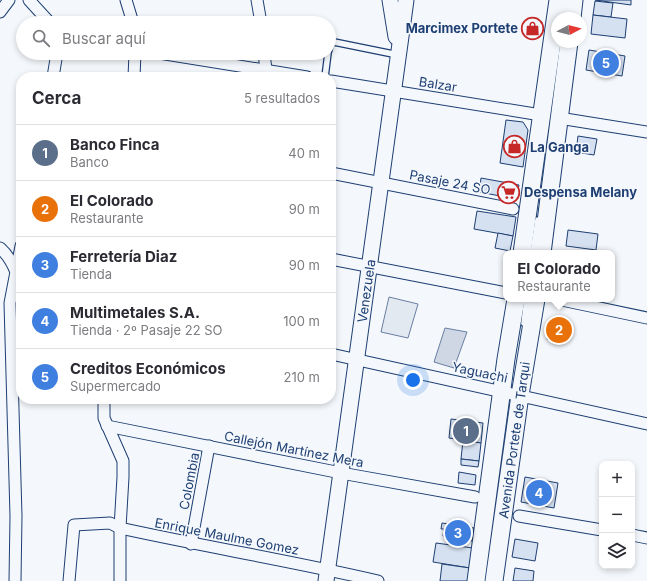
<!DOCTYPE html>
<html lang="es">
<head>
<meta charset="utf-8">
<style>
	body { margin:0; font-family:Inter,sans-serif; background:#f7f7f7; color:#2b2b33 }
	.controls { position:absolute; right:12px; bottom:12px; display:grid; overflow:hidden; border-radius:8px; box-shadow:0 2px 6px #0003 }
	.controls button { width:36px; height:36px; display:grid; place-items:center; padding:0; border:0; border-bottom:1px solid #e1e1e2; background:#fff; color:#2b2b33; font:20px sans-serif }
	.compass { position:absolute; left:551px; top:12px; width:36px; height:36px; border-radius:50%; background:#fff; box-shadow:0 2px 6px #0003; rotate:83deg }
	.you { position:absolute; left:413px; top:380px; width:14px; height:14px; margin:-10px; border:3px solid #fff; border-radius:50%; background:#1a73e8; box-shadow:0 0 0 6px #1a73e833 }
	.badge { display:grid; place-items:center; width:26px; height:26px; border-radius:50%; background:#2563eb; color:#fff; font-size:13px; font-weight:700 }
	.pin { position:absolute; translate:-50% -50%; border:2px solid #fff; box-shadow:0 1px 4px #0006 }
	.popup { position:absolute; left:503px; top:250px; width:112px; height:52px; box-sizing:border-box; display:grid; place-content:center; border-radius:8px; background:#fff; filter:drop-shadow(0 1px 3px #0005); font-size:13px; white-space:nowrap; color:#7c7c81 }
	.popup b { font-size:15px; color:#2b2b33 }
	.popup::after { content:''; position:absolute; left:50%; top:100%; margin-left:-8px; border:8px solid transparent; border-top-color:#fff }
	.list { margin:0; padding:0; list-style:none }
	h2 { display:flex; justify-content:space-between; align-items:center; height:52px; margin:0; padding:0 16px; font-size:17px }
	h2 small { font-size:13px; font-weight:400; color:#7c7c81 }
	.list li { display:grid; grid-template-columns:26px 1fr auto; gap:12px; align-items:center; box-sizing:border-box; height:56px; padding:0 16px; border-top:1px solid #e1e1e2 }
	.list b { display:block; font-size:15px; white-space:nowrap }
	.list p { margin:0; font-size:13px; white-space:nowrap; color:#7c7c81 }
	.list em { font-size:13px; font-style:normal; color:#7c7c81 }
	.icon { flex:none; width:22px; height:22px; fill:none; stroke:currentColor; stroke-width:2; stroke-linecap:round; stroke-linejoin:round }
	.map { position:relative; flex:none; width:647px; height:581px; overflow:hidden }
	.search { position:absolute; background:#fff; box-shadow:0 2px 6px #0003; left:16px; top:16px; width:320px; height:44px; display:flex; align-items:center; gap:10px; box-sizing:border-box; padding:0 14px; border-radius:22px; color:#7c7c81; font-size:15px }
	.panel { position:absolute; background:#fff; box-shadow:0 2px 6px #0003; left:16px; top:72px; width:320px; height:332px; border-radius:16px }
	.map>svg:first-child { display:block }
</style>
</head>
<body>
<div class="map">
<svg width="647" height="581" viewBox="0 0 647 581">
	<rect width="100%" height="100%" fill="#f4f7fb"/>
	<!-- green -->
	<path fill="#e3e9f0" stroke="#687fa3" d="M 389,297 L 418,304 L 408,338 L 381,332 Z"/>
	<!-- water -->
	<path fill="#cfd7e4" stroke="#687fa3" d="M 445,328 L 467,332 L 454,368 L 434,362 Z"/>
	<!-- building -->
	<g fill="#d5e0f0" stroke="#1d3f73">
		<path d="M 595,0 L 631,0 L 631,5 Z"/>
		<path d="M 595,1 L 613,3 L 611,17 L 593,15 Z"/>
		<path d="M 593,15 L 627,19 L 625,38 L 591,34 Z"/>
		<path d="M 526,20 L 542,22 L 540,37 L 525,35 Z"/>
		<path d="M 589,50 L 625,56 L 622,76 L 586,70 Z"/>
		<path d="M 506,120 L 523,122 L 528,130 L 523,167 L 500,163 Z"/>
		<path d="M 578,136 L 597,139 L 594,155 L 576,152 Z"/>
		<path d="M 481,178 L 519,185 L 516,199 L 479,192 Z"/>
		<path d="M 477,211 L 516,217 L 513,236 L 474,229 Z"/>
		<path d="M 568,230 L 598,234 L 596,250 L 566,246 Z"/>
		<path d="M 498,233 L 513,236 L 510,251 L 495,248 Z"/>
		<path d="M 551,318 L 570,321 L 567,342 L 547,339 Z"/>
		<path d="M 451,419 L 483,423 L 481,443 L 449,438 Z"/>
		<path d="M 463,440 L 481,443 L 479,461 L 461,459 Z"/>
		<path d="M 461,459 L 479,461 L 478,467 L 461,465 Z"/>
		<path d="M 459,472 L 476,475 L 475,485 L 458,483 Z"/>
		<path d="M 525,477 L 558,483 L 554,508 L 521,502 Z"/>
		<path d="M 442,523 L 474,528 L 472,541 L 443,536 L 444,529 L 441,529 Z"/>
		<path d="M 515,539 L 538,543 L 535,561 L 512,557 Z"/>
		<path d="M 436,543 L 473,548 L 470,568 L 433,562 Z"/>
		<path d="M 442,564 L 470,568 L 468,581 L 440,581 Z"/>
		<path d="M 515,568 L 534,571 L 533,581 L 513,581 Z"/>
	</g>
	<g fill="none" stroke-linecap="round" stroke-linejoin="round">
		<defs>
			<g id="lane">
				<path d="M 329,50 L 330,45 L 334,42 L 398,55"/>
				<path d="M 325,77 L 328,53"/>
				<path d="M 533,253 L 538,220"/>
				<path d="M 524,323 L 527,299"/>
			</g>
			<g id="street">
				<path d="M 29,0 L 50,23"/>
				<path d="M 126,0 L 133,23"/>
				<path d="M 257,0 L 261,23"/>
				<path d="M 0,12 L 9,0"/>
				<path d="M 159,53 L 307,77"/>
				<path d="M 264,53 L 266,70 L 265,76"/>
				<path d="M 53,77 L 57,53"/>
				<path d="M 134,77 L 135,53"/>
				<path d="M 331,81 L 541,115"/>
				<path d="M 559,118 L 647,132"/>
				<path d="M 331,173 L 513,209"/>
				<path d="M 0,248 C 8,255 12,262 16,272"/>
				<path d="M 331,259 L 506,293"/>
				<path d="M 557,299 L 647,318"/>
				<path d="M 331,354 L 647,424"/>
				<path d="M 104,399 L 104,418 L 123,461 L 123,477 L 120,528 L 120,581"/>
				<path d="M 107,426 L 341,473 L 475,497"/>
				<path d="M 519,516 L 602,530"/>
				<path d="M 632,535 L 647,538"/>
				<path d="M 191,544 L 209,446"/>
				<path d="M 15,581 L 16,516 L 10,303 L 21,246"/>
				<path d="M 69,581 L 74,525 L 110,523 L 120,528 C 206,547 293,561 378,581"/>
			</g>
			<g id="secondary">
				<path d="M 390,0 L 396,37"/>
				<path d="M 326,581 L 406,0"/>
			</g>
			<g id="primary">
				<path d="M 572,18 L 574,0"/>
				<path d="M 522,253 L 558,0"/>
				<path d="M 542,253 L 569,42"/>
				<path d="M 476,581 L 506,359 L 516,299"/>
				<path d="M 494,581 L 520,395 L 536,299"/>
			</g>
		</defs>
		<!-- lane casing -->
		<use href="#lane" stroke="#1d3f73" stroke-width="8"/>
		<!-- street casing -->
		<use href="#street" stroke="#1d3f73" stroke-width="13"/>
		<!-- secondary casing -->
		<use href="#secondary" stroke="#1d3f73" stroke-width="17"/>
		<!-- primary casing -->
		<use href="#primary" stroke="#1d3f73" stroke-width="19"/>
		<!-- lane -->
		<use href="#lane" stroke="#f4f7fb" stroke-width="5.5"/>
		<!-- street -->
		<use href="#street" stroke="#f4f7fb" stroke-width="11"/>
		<!-- secondary -->
		<use href="#secondary" stroke="#f4f7fb" stroke-width="15"/>
		<!-- primary -->
		<use href="#primary" stroke="#f4f7fb" stroke-width="17"/>
	</g>
	<!-- icons -->
	<defs>
		<symbol id="shop-ring" viewBox="-11 -11 22 22"><circle r="9.5" fill="#f4f7fb" stroke="#c62828" stroke-width="1.5"/><path d="M-5-2.5h2.3a2.7 3.5 0 0 1 5.4 0H5L5.5 6h-11ZM-1.5-2.5h3a1.5 2.3 0 0 0-3 0Z" fill="#c62828"/></symbol>
		<symbol id="supermarket-ring" viewBox="-11 -11 22 22"><circle r="9.5" fill="#f4f7fb" stroke="#c62828" stroke-width="1.5"/><path d="M-6-5.5h2.5l.6 2H6L4.5 2H-2.5L-4.4-4H-6ZM-1.5 3.2a1.3 1.3 0 1 0 .1 0ZM3 3.2a1.3 1.3 0 1 0 .1 0Z" fill="#c62828"/></symbol>
	</defs>
	<g fill-rule="evenodd">
		<use href="#shop-ring" x="520" y="16" width="25" height="25"/>
		<use href="#shop-ring" x="502" y="134" width="25" height="25"/>
		<use href="#supermarket-ring" x="496" y="180" width="25" height="25"/>
	</g>
	<g text-anchor="middle" dominant-baseline="central" stroke-width="3" stroke-linejoin="round" paint-order="stroke">
		<!-- poi labels -->
		<g font-size="13" font-weight="bold" fill="#1d3f73" stroke="#f4f7fb" text-anchor="start">
			<text x="518" y="28" text-anchor="end">Marcimex Portete</text>
			<text x="530" y="147">La Ganga</text>
			<text x="524" y="192">Despensa Melany</text>
		</g>
		<!-- street labels -->
		<g font-size="13" fill="#1d3f73" stroke="#f4f7fb">
			<text transform="translate(438 84) rotate(9)">Balzar</text>
			<text transform="translate(450 182) rotate(11)">Pasaje 24 SO</text>
			<text transform="translate(366 291) rotate(-82)">Venezuela</text>
			<text transform="translate(480 372) rotate(12)">Yaguachi</text>
			<text transform="translate(514 440) rotate(-82)">Avenida Portete de Tarqui</text>
			<text transform="translate(294 449) rotate(11)">Callejón Martínez Mera</text>
			<text transform="translate(189 481) rotate(-79)">Colombia</text>
			<text transform="translate(227 536) rotate(11)">Enrique Maulme Gomez</text>
		</g>
	</g>
</svg>
<div class="controls">
<button>+</button>
<button>−</button>
<button><svg class="icon" aria-label="layers" viewBox="0 0 24 24"><path d="M12 4l9 5-9 5-9-5zM3 14l9 5 9-5"/></svg></button>
</div>
<svg class="compass" viewBox="-18 -18 36 36"><path d="M0-13l5 13h-10z" fill="#e53935"/><path d="M0 13l5-13h-10z" fill="#7c7c81"/></svg>
<div class="you"></div>
<div class="pin badge" style="left:466px;top:431px;background:#5c6f8a">1</div>
<div class="pin badge" style="left:559px;top:330px;background:#e8710a">2</div>
<div class="popup"><b>El Colorado</b>Restaurante</div>
<div class="pin badge" style="left:458px;top:533px;background:#3f7fe0">3</div>
<div class="pin badge" style="left:539px;top:493px;background:#3f7fe0">4</div>
<div class="pin badge" style="left:606px;top:63px;background:#3f7fe0">5</div>
<div class="search"><svg class="icon" aria-label="search" viewBox="0 0 24 24"><circle cx="10" cy="10" r="6"/><path d="M15 15l6 6"/></svg>Buscar aquí</div>
<section class="panel">
<h2>Cerca<small>5 resultados</small></h2>
<ul class="list">
<li><span class="badge" style="background:#5c6f8a">1</span><div><b>Banco Finca</b><p>Banco</p></div><em>40 m</em></li>
<li><span class="badge" style="background:#e8710a">2</span><div><b>El Colorado</b><p>Restaurante</p></div><em>90 m</em></li>
<li><span class="badge" style="background:#3f7fe0">3</span><div><b>Ferretería Diaz</b><p>Tienda</p></div><em>90 m</em></li>
<li><span class="badge" style="background:#3f7fe0">4</span><div><b>Multimetales S.A.</b><p>Tienda · 2º Pasaje 22 SO</p></div><em>100 m</em></li>
<li><span class="badge" style="background:#3f7fe0">5</span><div><b>Creditos Económicos</b><p>Supermercado</p></div><em>210 m</em></li>
</ul>
</section>
</div>
</body>
</html>
